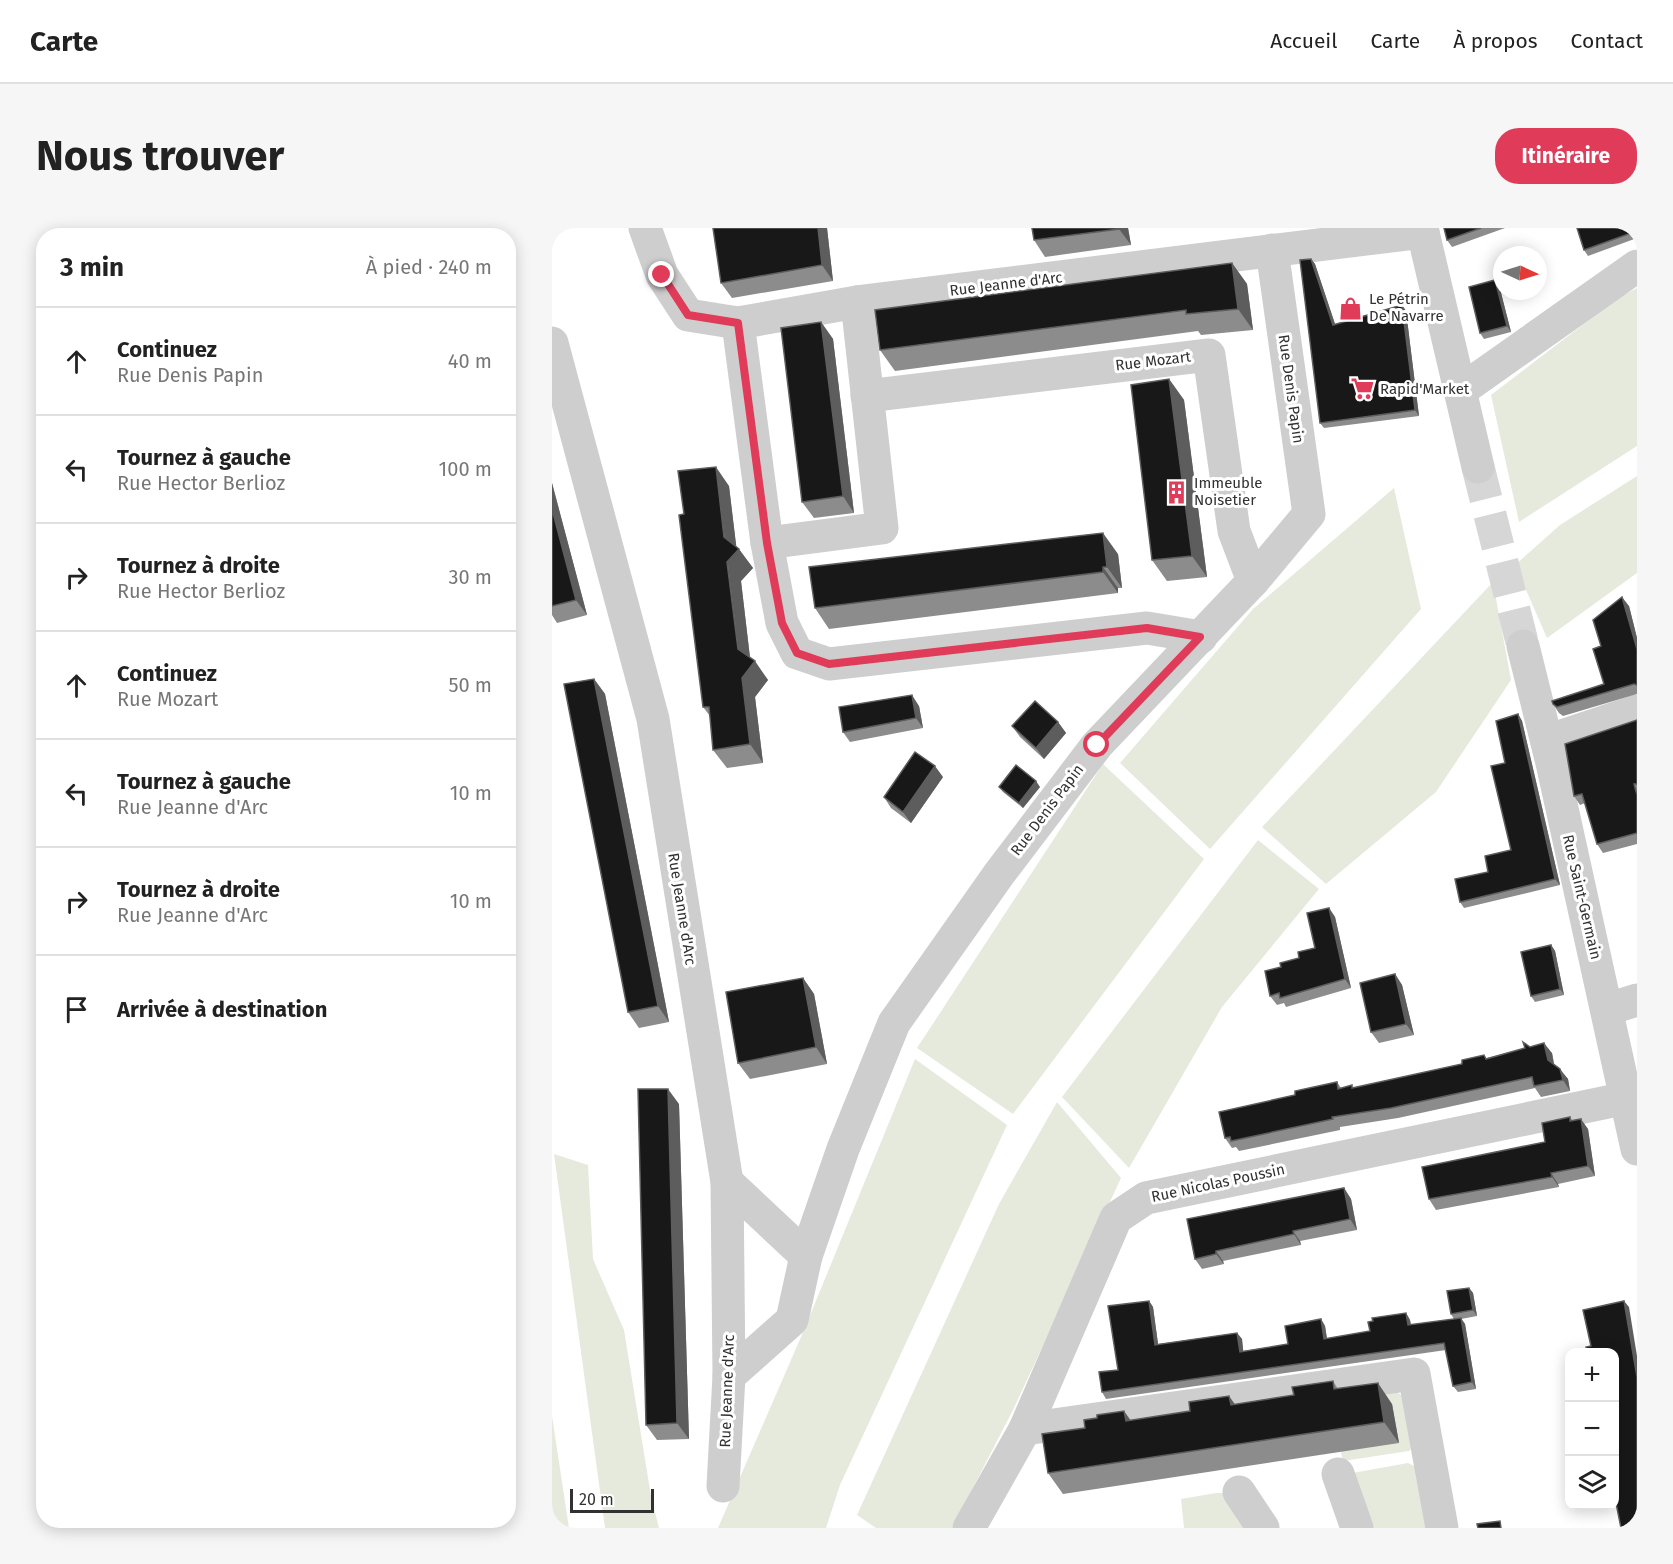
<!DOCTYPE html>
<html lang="fr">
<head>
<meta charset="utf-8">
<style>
	body { margin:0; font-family:"Fira Sans",sans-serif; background:#f6f6f6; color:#222 }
	.controls { position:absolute; right:18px; bottom:18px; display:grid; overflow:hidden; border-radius:12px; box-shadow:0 3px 15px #0003 }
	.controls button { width:54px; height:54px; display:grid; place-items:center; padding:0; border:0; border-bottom:2px solid #e0e0e0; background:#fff; color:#222; font:30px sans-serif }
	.compass { position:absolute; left:941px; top:18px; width:54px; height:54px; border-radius:50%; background:#fff; box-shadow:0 3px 15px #0003; rotate:94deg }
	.scale { position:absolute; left:18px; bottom:15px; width:84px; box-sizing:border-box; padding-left:6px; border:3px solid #313131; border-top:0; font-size:16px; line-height:21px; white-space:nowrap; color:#313131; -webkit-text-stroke:4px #fff; paint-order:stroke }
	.stop { position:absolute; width:18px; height:18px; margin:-14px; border:4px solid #e03b59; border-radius:50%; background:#fff }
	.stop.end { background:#e03b59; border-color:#fff; box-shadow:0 2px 6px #0008 }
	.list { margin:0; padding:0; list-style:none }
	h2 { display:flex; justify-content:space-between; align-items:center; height:78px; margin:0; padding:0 24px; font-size:26px }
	h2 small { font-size:20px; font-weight:400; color:#767676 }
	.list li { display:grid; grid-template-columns:39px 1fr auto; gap:18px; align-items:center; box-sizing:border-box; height:108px; padding:0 24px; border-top:2px solid #e0e0e0 }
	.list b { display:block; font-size:22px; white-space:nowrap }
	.list p { margin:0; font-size:20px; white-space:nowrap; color:#767676 }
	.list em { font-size:20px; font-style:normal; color:#767676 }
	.icon { flex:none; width:33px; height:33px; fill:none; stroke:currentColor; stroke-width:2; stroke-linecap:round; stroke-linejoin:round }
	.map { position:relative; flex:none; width:1085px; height:1300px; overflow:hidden; border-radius:24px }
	header { display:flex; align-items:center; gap:36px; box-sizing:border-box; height:84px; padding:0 30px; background:#fff; border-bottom:2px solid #e0e0e0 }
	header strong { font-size:28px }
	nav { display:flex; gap:33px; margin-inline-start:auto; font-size:21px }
	.intro { display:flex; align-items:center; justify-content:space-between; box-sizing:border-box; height:144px; padding:0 36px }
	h1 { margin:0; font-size:42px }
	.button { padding:15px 27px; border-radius:24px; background:#e03b59; color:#fff; font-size:21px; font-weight:700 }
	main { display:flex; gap:36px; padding:0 36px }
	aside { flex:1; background:#fff; border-radius:24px; box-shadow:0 3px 15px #0003 }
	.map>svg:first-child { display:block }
</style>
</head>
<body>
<header>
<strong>Carte</strong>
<nav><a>Accueil</a><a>Carte</a><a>À propos</a><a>Contact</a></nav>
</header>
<div class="intro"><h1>Nous trouver</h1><a class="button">Itinéraire</a></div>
<main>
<aside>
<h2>3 min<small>À pied · 240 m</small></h2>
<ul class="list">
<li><svg class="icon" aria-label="ahead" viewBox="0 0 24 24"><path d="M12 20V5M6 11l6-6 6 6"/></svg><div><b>Continuez</b><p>Rue Denis Papin</p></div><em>40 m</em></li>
<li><svg class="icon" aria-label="left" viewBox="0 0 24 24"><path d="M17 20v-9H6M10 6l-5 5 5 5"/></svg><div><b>Tournez à gauche</b><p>Rue Hector Berlioz</p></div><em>100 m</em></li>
<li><svg class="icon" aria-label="right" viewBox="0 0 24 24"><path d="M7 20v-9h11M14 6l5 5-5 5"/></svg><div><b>Tournez à droite</b><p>Rue Hector Berlioz</p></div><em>30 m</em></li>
<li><svg class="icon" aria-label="ahead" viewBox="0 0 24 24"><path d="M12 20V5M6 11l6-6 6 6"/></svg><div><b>Continuez</b><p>Rue Mozart</p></div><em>50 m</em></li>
<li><svg class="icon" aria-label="left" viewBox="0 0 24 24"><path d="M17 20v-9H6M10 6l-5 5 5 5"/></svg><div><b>Tournez à gauche</b><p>Rue Jeanne d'Arc</p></div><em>10 m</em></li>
<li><svg class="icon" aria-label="right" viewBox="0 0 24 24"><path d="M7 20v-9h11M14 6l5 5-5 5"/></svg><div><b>Tournez à droite</b><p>Rue Jeanne d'Arc</p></div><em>10 m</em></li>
<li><svg class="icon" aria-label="arrive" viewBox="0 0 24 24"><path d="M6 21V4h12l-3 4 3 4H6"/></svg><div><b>Arrivée à destination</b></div></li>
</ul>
</aside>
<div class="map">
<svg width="1085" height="1300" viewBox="0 0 1085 1300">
	<rect width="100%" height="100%" fill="#fff"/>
	<!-- green -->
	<g fill="#e6eadd">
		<path d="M 1085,60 L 1085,218 L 967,294 L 939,167 L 1063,72 Z"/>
		<path d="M 1085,248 L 1085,345 L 995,410 L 963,337 L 1008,297 Z"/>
		<path d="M 842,260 L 869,381 L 658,621 L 568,535 L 701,381 Z"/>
		<path d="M 941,354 L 959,452 L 884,564 L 774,656 L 710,599 Z"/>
		<path d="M 551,536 L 652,631 L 461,886 L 365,820 Z"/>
		<path d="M 706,612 L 767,661 L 670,779 L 577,940 L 510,869 Z"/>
		<path d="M 363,831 L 455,897 L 288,1257 L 274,1300 L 166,1300 L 252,1102 Z"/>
		<path d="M 505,874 L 569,950 L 461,1182 L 400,1300 L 324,1300 L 305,1287 L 447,976 Z"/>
		<path d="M 2,926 L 36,937 L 41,1031 L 72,1102 L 99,1268 L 107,1300 L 53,1300 Z"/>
		<path d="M 845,1164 L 853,1170 L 861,1218 L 857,1223 L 791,1233 L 789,1224 L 830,1167 Z"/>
		<path d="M 0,1188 L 17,1300 L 0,1300 Z"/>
		<path d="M 856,1235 L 866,1240 L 876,1300 L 813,1300 L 795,1246 Z"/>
		<path d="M 664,1265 L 673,1265 L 701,1300 L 632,1300 L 629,1271 Z"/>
	</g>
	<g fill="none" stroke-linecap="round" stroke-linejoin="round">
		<!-- minor-tunnel -->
		<path stroke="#d6d6d6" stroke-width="33" stroke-dasharray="33 16" stroke-linecap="butt" d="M 926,239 L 971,418"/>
		<!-- minor -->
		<g stroke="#cecece" stroke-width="33">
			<path d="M 93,0 L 110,47 L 136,87 L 186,95 L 305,74 L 871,4"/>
			<path d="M 870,0 L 926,239"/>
			<path d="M 186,95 L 215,315 L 230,395 L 245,425 L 277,436 L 595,400 L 649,409"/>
			<path d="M 0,115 L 101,491 L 175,954 L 177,1148 L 171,1258"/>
			<path d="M 908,163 L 1085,38"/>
			<path d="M 315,168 L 657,127 L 682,303 L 701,353"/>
			<path d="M 215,315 L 330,300 L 305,74"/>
			<path d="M 971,418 L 1000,535 L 1085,921"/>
			<path d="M 995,513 L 1085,483"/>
			<path d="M 1056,781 L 1085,772"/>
			<path d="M 175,954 L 254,1028"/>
			<path d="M 177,1148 L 240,1092 L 254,1028 L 291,921 L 342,795 L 447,646 L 545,517 L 701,353 L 757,286 L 720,22"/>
			<path d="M 473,1201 L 862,1146 L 890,1300"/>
			<path d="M 786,1246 L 805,1300"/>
			<path d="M 687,1264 L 711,1300"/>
			<path d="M 417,1300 L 473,1201 L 564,990 L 594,970 L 1075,870"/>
		</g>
	</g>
	<!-- wall -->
	<g fill="#8c8c8c">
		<path d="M 275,0 L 281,53 L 180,70 L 169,55 Z"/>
		<path d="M 480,0 L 576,0 L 579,17 L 493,29 L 482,12 Z"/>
		<path d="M 892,0 L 953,0 L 900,19 L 895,12 Z"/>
		<path d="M 1085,0 L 1085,10 L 1036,28 L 1032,22 Z"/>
		<path d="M 759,31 L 763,36 L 783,96 L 850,77 L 854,83 L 867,188 L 772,200 L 768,195 Z"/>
		<path d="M 680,35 L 695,56 L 701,102 L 649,107 L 646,103 L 343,143 L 328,122 Z"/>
		<path d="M 947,57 L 959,104 L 932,111 L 928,105 Z"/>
		<path d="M 269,94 L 281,111 L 302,285 L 262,290 L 250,274 Z"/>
		<path d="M 617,151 L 632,172 L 655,349 L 615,353 L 600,332 Z"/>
		<path d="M 0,255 L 35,387 L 5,395 L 0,387 Z"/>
		<path d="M 177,258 L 184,318 L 201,340 L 189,353 L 198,430 L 216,452 L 203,469 L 211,535 L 175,540 L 161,522 L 158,488 L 151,479 L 132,286 Z"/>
		<path d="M 566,326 L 570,360 L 566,360 L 566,365 L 277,401 L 263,380 Z"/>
		<path d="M 1077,378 L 1085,410 L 1085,466 L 1011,488 L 1007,485 L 1001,476 L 1052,456 L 1049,418 Z"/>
		<path d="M 42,451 L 53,466 L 117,794 L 87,800 L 76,784 Z"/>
		<path d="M 367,478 L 371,500 L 298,514 L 291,504 Z"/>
		<path d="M 966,486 L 970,493 L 1008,657 L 912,680 L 908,674 L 936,644 L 959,622 L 953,535 Z"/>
		<path d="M 1085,492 L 1085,616 L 1051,625 L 1045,616 L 1033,575 L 1028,577 L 1022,568 Z"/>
		<path d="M 506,494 L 514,505 L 492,531 L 468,509 L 460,498 Z"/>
		<path d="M 391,549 L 359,595 L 339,580 L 332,569 Z"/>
		<path d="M 447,559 L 488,559 L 471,580 L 451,564 Z"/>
		<path d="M 777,680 L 783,689 L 799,760 L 734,779 L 732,775 L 725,777 L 718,768 L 729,739 L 747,730 L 763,720 Z"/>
		<path d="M 999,717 L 1003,723 L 1012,767 L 983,774 L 979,768 Z"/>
		<path d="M 843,746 L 850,757 L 862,807 L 827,815 L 819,804 Z"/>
		<path d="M 251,750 L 262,766 L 275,836 L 198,851 L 186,835 Z"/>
		<path d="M 978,819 L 1000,825 L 1002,836 L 1016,851 L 1018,863 L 989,869 L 983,860 L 846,890 L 788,899 L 788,902 L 687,923 L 684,919 L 680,920 L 673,910 L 743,867 L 785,854 L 789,860 L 802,860 L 935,830 Z"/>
		<path d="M 127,876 L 137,1211 L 105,1212 L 94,1197 Z"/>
		<path d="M 1018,889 L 1020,892 L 1036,901 L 1043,948 L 1006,956 L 1007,959 L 884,982 L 877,971 L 993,914 Z"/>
		<path d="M 792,960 L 799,971 L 805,1002 L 748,1013 L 749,1017 L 671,1033 L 672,1036 L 650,1041 L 643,1031 Z"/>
		<path d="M 917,1060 L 921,1065 L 925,1088 L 909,1091 L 913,1096 L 924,1161 L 906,1164 L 901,1158 L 894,1122 L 554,1171 L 550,1164 L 566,1142 L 597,1073 L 601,1079 L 606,1116 L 685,1105 L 690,1111 L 691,1123 L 736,1116 L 769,1091 L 773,1098 L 775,1111 L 818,1103 L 854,1085 L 858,1092 L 859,1097 L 902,1091 L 899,1086 Z"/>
		<path d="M 781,1153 L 786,1161 L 840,1176 L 847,1215 L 511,1266 L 496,1245 L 533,1200 L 742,1167 Z"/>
	</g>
	<!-- shaded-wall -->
	<g fill="#5d5d5d">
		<path d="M 266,0 L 275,0 L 281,53 L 270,37 Z"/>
		<path d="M 567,0 L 576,0 L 579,17 L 567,1 Z"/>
		<path d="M 759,31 L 763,36 L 785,102 L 781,97 Z"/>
		<path d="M 680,35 L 695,56 L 701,102 L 686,81 Z"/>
		<path d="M 943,52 L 947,57 L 959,104 L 955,98 Z"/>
		<path d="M 850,77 L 854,83 L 867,188 L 863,182 Z"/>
		<path d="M 269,94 L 281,111 L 302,285 L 291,268 Z"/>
		<path d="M 617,151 L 632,172 L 655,349 L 640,328 Z"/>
		<path d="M 164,239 L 177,258 L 185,324 L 187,321 L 201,340 L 189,353 L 199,438 L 203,433 L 216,452 L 203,469 L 211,535 L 198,516 Z"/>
		<path d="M 0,255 L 35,387 L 24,372 L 0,281 Z"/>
		<path d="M 551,305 L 566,326 L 570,360 L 555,339 Z"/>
		<path d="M 551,339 L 566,360 L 566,365 L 551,344 Z"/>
		<path d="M 1070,369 L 1077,378 L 1085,410 L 1085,422 Z"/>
		<path d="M 42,451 L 53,466 L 117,794 L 106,778 Z"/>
		<path d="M 360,467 L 367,478 L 371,500 L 364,490 Z"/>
		<path d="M 966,486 L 970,493 L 1008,657 L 1003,651 Z"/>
		<path d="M 506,494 L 514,505 L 492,531 L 484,520 Z"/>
		<path d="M 383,538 L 391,549 L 359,595 L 351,584 Z"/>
		<path d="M 484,553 L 488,559 L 471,580 L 467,575 Z"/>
		<path d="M 777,680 L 783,689 L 799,760 L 793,751 Z"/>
		<path d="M 999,717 L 1003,723 L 1012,767 L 1008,761 Z"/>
		<path d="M 843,746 L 850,757 L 862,807 L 854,796 Z"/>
		<path d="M 251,750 L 262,766 L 275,836 L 264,819 Z"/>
		<path d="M 992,815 L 1000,825 L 1003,842 L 996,832 Z"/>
		<path d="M 1008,841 L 1016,851 L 1018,863 L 1011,852 Z"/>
		<path d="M 116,861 L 127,876 L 137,1211 L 125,1195 Z"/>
		<path d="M 1029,891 L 1036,901 L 1043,948 L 1036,938 Z"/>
		<path d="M 999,945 L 1006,956 L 1007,959 L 1000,949 Z"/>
		<path d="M 792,960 L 799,971 L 805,1002 L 798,991 Z"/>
		<path d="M 741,1003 L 748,1013 L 749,1017 L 742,1006 Z"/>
		<path d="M 664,1023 L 671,1033 L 672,1036 L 664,1026 Z"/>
		<path d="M 917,1060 L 921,1065 L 925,1088 L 921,1082 Z"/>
		<path d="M 597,1073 L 601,1079 L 607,1123 L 603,1117 Z"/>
		<path d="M 1072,1073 L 1077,1079 L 1085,1128 L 1085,1149 Z"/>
		<path d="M 854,1085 L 858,1092 L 860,1104 L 856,1097 Z"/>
		<path d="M 909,1090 L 913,1096 L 924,1161 L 920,1154 Z"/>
		<path d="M 769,1091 L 773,1098 L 776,1117 L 772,1111 Z"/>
		<path d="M 685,1105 L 690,1111 L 692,1130 L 688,1124 Z"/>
		<path d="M 826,1155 L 840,1176 L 847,1215 L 832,1194 Z"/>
		<path d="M 677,1168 L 692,1189 L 679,1177 Z"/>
		<path d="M 572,1183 L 587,1204 L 574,1193 Z"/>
	</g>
	<!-- building -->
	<g fill="#181818" stroke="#5d5d5d" stroke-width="1.5">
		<path d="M 161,0 L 266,0 L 270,37 L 169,55 Z"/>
		<path d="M 480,0 L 567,0 L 567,1 L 482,12 Z"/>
		<path d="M 892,0 L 929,0 L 895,12 Z"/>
		<path d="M 1025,0 L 1085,0 L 1085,3 L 1032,22 Z"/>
		<path d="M 759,31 L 781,97 L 850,77 L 863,182 L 768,195 L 748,32 Z"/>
		<path d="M 680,35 L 686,81 L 634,86 L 634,82 L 328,122 L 323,82 Z"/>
		<path d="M 943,52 L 955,98 L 928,105 L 917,59 Z"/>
		<path d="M 269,94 L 291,268 L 250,274 L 229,100 Z"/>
		<path d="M 617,151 L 640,328 L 600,332 L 579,157 Z"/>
		<path d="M 164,239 L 172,309 L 187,321 L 175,334 L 186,421 L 203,433 L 190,450 L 198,516 L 161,522 L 157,479 L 151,479 L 127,287 L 132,286 L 126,243 Z"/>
		<path d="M 0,281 L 24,372 L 0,378 Z"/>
		<path d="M 551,305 L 555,339 L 551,339 L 551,344 L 263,380 L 257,339 Z"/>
		<path d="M 1070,369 L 1085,421 L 1085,457 L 1082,456 L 1005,479 L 1001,476 L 1000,473 L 1052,456 L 1041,421 L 1049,418 L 1041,392 Z"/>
		<path d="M 42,451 L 106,778 L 76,784 L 12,456 Z"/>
		<path d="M 360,467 L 364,490 L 291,504 L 287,479 Z"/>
		<path d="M 483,473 L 506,494 L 484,520 L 460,498 Z"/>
		<path d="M 966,486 L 1003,651 L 908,674 L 903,651 L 936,644 L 933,628 L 959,622 L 939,538 L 953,535 L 944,493 Z"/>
		<path d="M 1085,492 L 1085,556 L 1082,556 L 1085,567 L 1085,605 L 1045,616 L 1030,566 L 1022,568 L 1013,516 Z"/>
		<path d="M 363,524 L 383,538 L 351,584 L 332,569 Z"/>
		<path d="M 464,537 L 484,553 L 467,575 L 447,559 Z"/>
		<path d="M 777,680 L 793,751 L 728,770 L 727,765 L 718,768 L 713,743 L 729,739 L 728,735 L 747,730 L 746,724 L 763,720 L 755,685 Z"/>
		<path d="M 999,717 L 1008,761 L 979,768 L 969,724 Z"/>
		<path d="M 843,746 L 854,796 L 819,804 L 808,755 Z"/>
		<path d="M 251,750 L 264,819 L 186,835 L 174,764 Z"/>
		<path d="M 971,814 L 978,819 L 992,815 L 996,832 L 1008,841 L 1011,852 L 982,858 L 980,849 L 839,880 L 780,889 L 781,891 L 679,913 L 678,909 L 673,910 L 667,884 L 743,867 L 743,863 L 785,854 L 786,861 L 800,857 L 800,860 L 910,836 L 910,832 L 932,827 L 934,831 L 973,820 Z"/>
		<path d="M 86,861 L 116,861 L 125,1195 L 94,1197 Z"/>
		<path d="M 1018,889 L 1018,893 L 1029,891 L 1036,938 L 999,945 L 1000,949 L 877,971 L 870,939 L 993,914 L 990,895 Z"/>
		<path d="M 792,960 L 798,991 L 741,1003 L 742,1006 L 664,1023 L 664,1026 L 643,1031 L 635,991 Z"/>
		<path d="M 917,1060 L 921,1082 L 899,1086 L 895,1063 Z"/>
		<path d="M 597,1073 L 603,1117 L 685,1105 L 688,1124 L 736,1116 L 733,1098 L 769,1091 L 772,1111 L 818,1103 L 816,1094 L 821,1093 L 820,1090 L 854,1085 L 856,1097 L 909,1090 L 920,1154 L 901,1158 L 892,1115 L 550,1164 L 547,1144 L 566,1142 L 556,1078 Z"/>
		<path d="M 1072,1073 L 1085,1149 L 1085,1300 L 1069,1300 L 1064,1275 L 1062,1275 L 1062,1125 L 1035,1125 L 1034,1119 L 1039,1118 L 1031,1082 Z"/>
		<path d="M 781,1153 L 782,1161 L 826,1155 L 832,1194 L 496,1245 L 490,1206 L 533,1200 L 532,1192 L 545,1190 L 545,1187 L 572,1183 L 574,1193 L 638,1183 L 637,1174 L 677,1168 L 679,1177 L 742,1167 L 740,1159 Z"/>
		<path d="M 948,1293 L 949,1300 L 926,1300 L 925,1296 Z"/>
	</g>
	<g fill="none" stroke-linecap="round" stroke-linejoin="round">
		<!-- route -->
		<path stroke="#e03b59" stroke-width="8" d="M 110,47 L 136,87 L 186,95 L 215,315 L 230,395 L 245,425 L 277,436 L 595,400 L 648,409 L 545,517"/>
	</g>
	<!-- icons -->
	<defs>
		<symbol id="shop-bare" viewBox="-9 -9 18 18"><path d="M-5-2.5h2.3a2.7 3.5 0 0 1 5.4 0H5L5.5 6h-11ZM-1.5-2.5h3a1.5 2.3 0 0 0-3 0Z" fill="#e03b59" stroke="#fff" stroke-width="2.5" paint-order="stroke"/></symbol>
		<symbol id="supermarket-bare" viewBox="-9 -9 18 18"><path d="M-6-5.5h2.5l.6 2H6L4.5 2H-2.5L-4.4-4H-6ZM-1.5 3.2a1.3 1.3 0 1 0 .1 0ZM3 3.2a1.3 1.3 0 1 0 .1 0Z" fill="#e03b59" stroke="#fff" stroke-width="2.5" paint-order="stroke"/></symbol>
		<symbol id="building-bare" viewBox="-9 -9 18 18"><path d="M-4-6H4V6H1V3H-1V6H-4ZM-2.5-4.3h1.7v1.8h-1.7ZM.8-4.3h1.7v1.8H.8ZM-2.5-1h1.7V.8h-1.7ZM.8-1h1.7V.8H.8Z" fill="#e03b59" stroke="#fff" stroke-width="2.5" paint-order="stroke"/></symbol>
	</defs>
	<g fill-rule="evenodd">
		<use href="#shop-bare" x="782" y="64" width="33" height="33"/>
		<use href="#supermarket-bare" x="794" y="144" width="33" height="33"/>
		<use href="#building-bare" x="608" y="248" width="33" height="33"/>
	</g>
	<g text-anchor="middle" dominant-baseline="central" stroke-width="6" stroke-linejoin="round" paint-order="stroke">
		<!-- street labels -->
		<g font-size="15" fill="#313131" stroke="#fff">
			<text transform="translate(454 56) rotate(-7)">Rue Jeanne d'Arc</text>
			<text transform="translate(601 133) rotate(-7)">Rue Mozart</text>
			<text transform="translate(739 161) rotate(82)">Rue Denis Papin</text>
			<text transform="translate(495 582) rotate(-53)">Rue Denis Papin</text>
			<text transform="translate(1030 669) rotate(77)">Rue Saint-Germain</text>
			<text transform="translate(130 681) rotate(81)">Rue Jeanne d'Arc</text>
			<text transform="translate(666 955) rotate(-12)">Rue Nicolas Poussin</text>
			<text transform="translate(175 1163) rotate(-88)">Rue Jeanne d'Arc</text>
		</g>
		<!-- poi labels -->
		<g font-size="15" fill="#313131" stroke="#fff" text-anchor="start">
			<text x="817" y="71">Le Pétrin<tspan x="817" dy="17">De Navarre</tspan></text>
			<text x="828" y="161">Rapid'Market</text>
			<text x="642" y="255">Immeuble<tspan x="642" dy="17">Noisetier</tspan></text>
		</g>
	</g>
</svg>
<div class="controls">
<button>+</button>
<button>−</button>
<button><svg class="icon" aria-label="layers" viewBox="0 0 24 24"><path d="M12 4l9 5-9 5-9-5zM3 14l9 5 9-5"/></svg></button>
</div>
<svg class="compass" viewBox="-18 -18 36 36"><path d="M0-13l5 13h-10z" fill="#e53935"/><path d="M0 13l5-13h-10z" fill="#767676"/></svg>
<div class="scale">20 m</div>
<div class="stop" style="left:545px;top:517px"></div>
<div class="stop end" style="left:110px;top:47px"></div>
</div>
</main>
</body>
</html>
